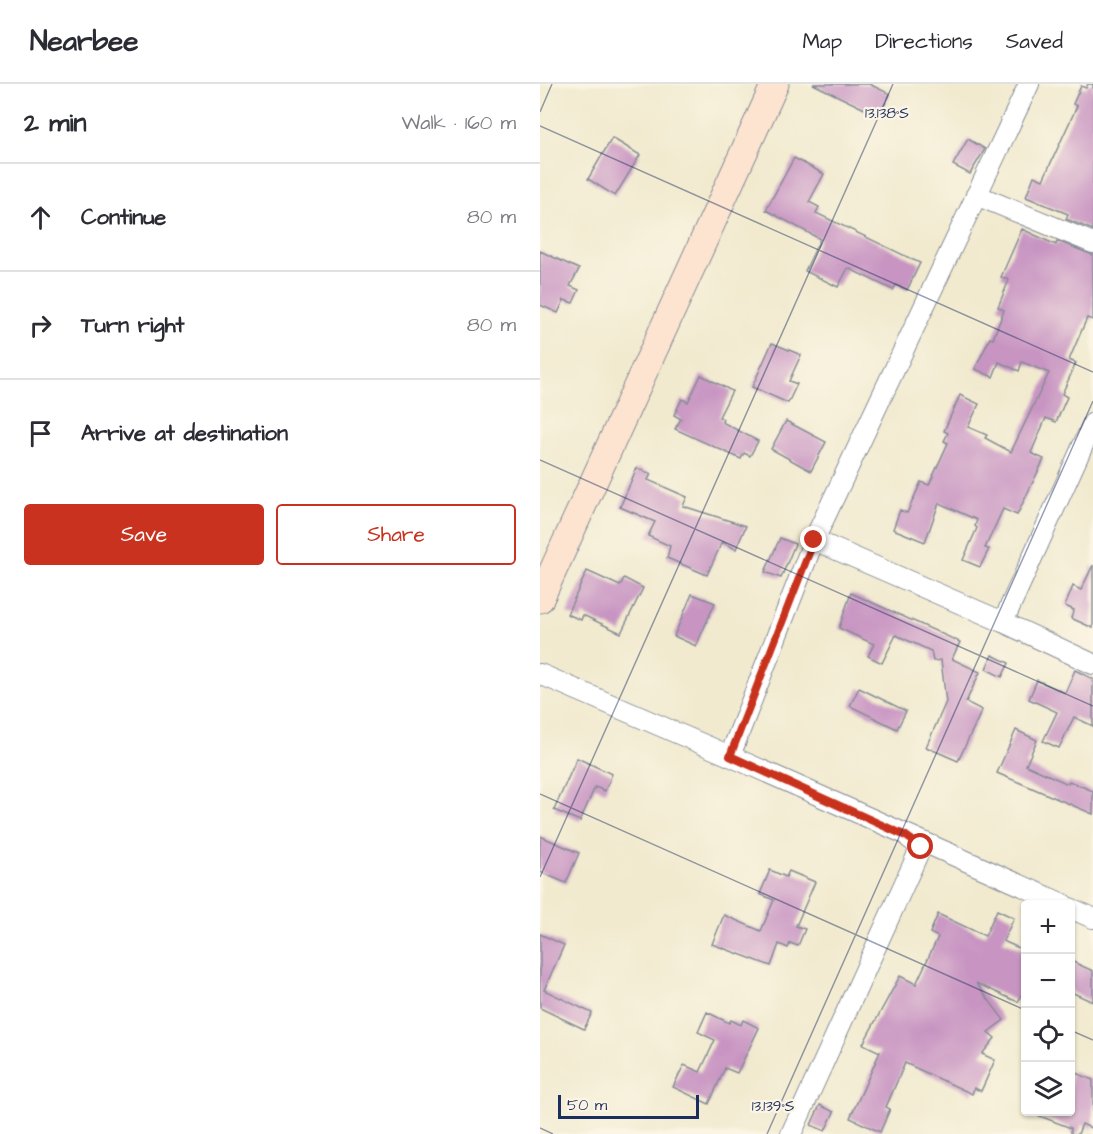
<!DOCTYPE html>
<html lang="en">
<head>
<meta charset="utf-8">
<style>
	body { margin:0; font-family:"Architects Daughter",sans-serif; background:#f7f7f7; color:#2b2b33 }
	.controls { position:absolute; right:18px; bottom:18px; display:grid; overflow:hidden; border-radius:6px; box-shadow:0 2px 4px #0004 }
	.controls button { width:54px; height:54px; display:grid; place-items:center; padding:0; border:0; border-bottom:2px solid #e1e1e2; background:#fff; color:#2b2b33; font:30px sans-serif }
	.scale { position:absolute; left:18px; bottom:15px; width:141px; box-sizing:border-box; padding-left:6px; border:3px solid #1b2f5e; border-top:0; font-size:16px; line-height:21px; white-space:nowrap; color:#1b2f5e; -webkit-text-stroke:4px #fcf5e5; paint-order:stroke }
	.stop { position:absolute; width:18px; height:18px; margin:-14px; border:4px solid #c8321e; border-radius:50%; background:#fff }
	.stop.end { background:#c8321e; border-color:#fff; box-shadow:0 2px 6px #0008 }
	.list { margin:0; padding:0; list-style:none }
	h2 { display:flex; justify-content:space-between; align-items:center; height:78px; margin:0; padding:0 24px; font-size:26px }
	h2 small { font-size:20px; font-weight:400; color:#7c7c81 }
	.list li { display:grid; grid-template-columns:39px 1fr auto; gap:18px; align-items:center; box-sizing:border-box; height:108px; padding:0 24px; border-top:2px solid #e1e1e2 }
	.list b { display:block; font-size:22px; white-space:nowrap }
	.list em { font-size:20px; font-style:normal; color:#7c7c81 }
	.actions { display:flex; gap:12px; padding:18px 24px }
	.actions a { flex:1; padding:14px 0; border:2px solid #c8321e; border-radius:6px; text-align:center; font-size:21px; color:#c8321e }
	.actions .main { background:#c8321e; color:#fff }
	.icon { flex:none; width:33px; height:33px; fill:none; stroke:currentColor; stroke-width:2; stroke-linecap:round; stroke-linejoin:round }
	.map { position:relative; flex:none; width:553px; height:1050px; overflow:hidden }
	header { display:flex; align-items:center; gap:36px; box-sizing:border-box; height:84px; padding:0 30px; background:#fff; border-bottom:2px solid #e1e1e2 }
	header strong { font-size:28px }
	nav { display:flex; gap:33px; margin-inline-start:auto; font-size:21px }
	main { display:flex }
	aside { flex:1; background:#fff }
	.map>svg:first-child { display:block }
</style>
</head>
<body>
<header>
<strong>Nearbee</strong>
<nav><a>Map</a><a>Directions</a><a>Saved</a></nav>
</header>
<main>
<aside>
<h2>2 min<small>Walk · 160 m</small></h2>
<ul class="list">
<li><svg class="icon" aria-label="ahead" viewBox="0 0 24 24"><path d="M12 20V5M6 11l6-6 6 6"/></svg><div><b>Continue</b></div><em>80 m</em></li>
<li><svg class="icon" aria-label="right" viewBox="0 0 24 24"><path d="M7 20v-9h11M14 6l5 5-5 5"/></svg><div><b>Turn right</b></div><em>80 m</em></li>
<li><svg class="icon" aria-label="arrive" viewBox="0 0 24 24"><path d="M6 21V4h12l-3 4 3 4H6"/></svg><div><b>Arrive at destination</b></div></li>
</ul>
<div class="actions"><a class="main">Save</a><a>Share</a></div>
</aside>
<div class="map">
<svg width="553" height="1050" viewBox="0 0 553 1050">
	<rect width="100%" height="100%" fill="#fcf5e5"/>
	<filter id="ink" filterUnits="userSpaceOnUse"><feTurbulence type="fractalNoise" baseFrequency=".0167" numOctaves="2"/><feDisplacementMap in="SourceGraphic" scale="12" xChannelSelector="R" yChannelSelector="G"/><feConvolveMatrix kernelMatrix="1 2 1 2 8 2 1 2 1" color-interpolation-filters="sRGB"/></filter>
	<filter id="wash" filterUnits="userSpaceOnUse"><feTurbulence type="fractalNoise" baseFrequency=".008" numOctaves="4" result="noise"/><feDisplacementMap in="SourceGraphic" scale="24" xChannelSelector="R" yChannelSelector="G"/><feGaussianBlur stdDeviation="1.35" result="paint"/><feColorMatrix in="noise" values="0 0 0 0 0 0 0 0 0 0 0 0 0 0 0 0 0 1.4 0 .05"/><feComposite in="paint" operator="in"/></filter>
	<g filter="url(#wash)">
		<rect width="100%" height="100%" fill="#f1eacf"/>
		<g id="blocks">
			<!-- building -->
			<g fill="#c894c2">
				<path d="M 273,0 L 329,0 L 350,10 L 339,32 Z"/>
				<path d="M 548,0 L 553,0 L 553,146 L 526,135 L 528,130 L 486,113 L 494,92 L 503,96 L 537,22 L 533,20 L 541,2 L 546,4 Z"/>
				<path d="M 72,54 L 100,71 L 75,112 L 48,95 Z"/>
				<path d="M 428,55 L 445,65 L 430,90 L 413,81 Z"/>
				<path d="M 254,74 L 284,90 L 269,118 L 279,123 L 276,129 L 380,179 L 367,206 L 356,201 L 353,206 L 308,184 L 298,203 L 265,187 L 280,155 L 226,126 Z"/>
				<path d="M 482,145 L 516,161 L 517,157 L 553,171 L 553,236 L 547,234 L 529,276 L 536,279 L 522,310 L 527,313 L 516,338 L 506,334 L 491,369 L 504,375 L 477,431 L 463,425 L 445,464 L 449,465 L 440,483 L 423,476 L 437,444 L 435,442 L 437,436 L 399,419 L 385,458 L 353,445 L 360,426 L 367,429 L 381,398 L 389,401 L 408,359 L 404,357 L 408,349 L 404,347 L 420,311 L 439,320 L 428,343 L 447,351 L 445,354 L 471,368 L 509,289 L 482,278 L 479,287 L 459,278 L 453,293 L 435,285 L 450,254 L 453,255 L 464,226 L 458,223 L 469,196 L 461,193 Z"/>
				<path d="M 0,167 L 39,185 L 30,202 L 39,206 L 33,219 L 24,216 L 18,229 L 0,221 Z"/>
				<path d="M 232,259 L 261,271 L 249,297 L 257,300 L 248,319 L 212,303 Z"/>
				<path d="M 161,291 L 192,307 L 179,333 L 183,335 L 182,338 L 218,357 L 210,372 L 204,369 L 201,375 L 135,345 L 141,335 L 134,331 L 142,315 L 148,318 Z"/>
				<path d="M 246,337 L 286,358 L 271,387 L 231,365 Z"/>
				<path d="M 97,384 L 111,390 L 108,396 L 147,413 L 143,422 L 206,442 L 196,465 L 182,458 L 167,491 L 127,474 L 130,462 L 108,452 L 115,438 L 80,423 Z"/>
				<path d="M 240,454 L 255,460 L 241,494 L 225,488 Z"/>
				<path d="M 553,481 L 553,544 L 531,534 L 534,526 L 525,522 L 533,502 L 541,506 Z"/>
				<path d="M 47,487 L 80,502 L 84,494 L 103,504 L 81,549 L 43,531 L 41,536 L 27,530 Z"/>
				<path d="M 311,509 L 420,558 L 412,575 L 440,588 L 426,618 L 442,626 L 418,677 L 386,663 L 406,618 L 401,576 L 393,577 L 391,567 L 356,551 L 342,579 L 328,572 L 334,560 L 299,544 Z"/>
				<path d="M 152,510 L 175,519 L 156,562 L 134,552 Z"/>
				<path d="M 452,571 L 469,579 L 462,593 L 446,585 Z"/>
				<path d="M 535,586 L 553,595 L 553,642 L 534,633 L 519,664 L 503,657 L 517,628 L 489,615 L 497,596 L 525,609 Z"/>
				<path d="M 319,604 L 366,627 L 357,645 L 310,622 Z"/>
				<path d="M 476,646 L 497,656 L 486,681 L 528,700 L 529,697 L 553,707 L 553,730 L 457,689 Z"/>
				<path d="M 37,674 L 72,690 L 65,707 L 55,703 L 40,737 L 14,726 Z"/>
				<path d="M 0,752 L 39,769 L 26,799 L 0,788 Z"/>
				<path d="M 230,786 L 246,793 L 249,787 L 275,798 L 256,842 L 265,845 L 258,862 L 250,859 L 248,864 L 239,860 L 231,882 L 172,860 L 184,831 L 221,847 L 234,816 L 220,810 Z"/>
				<path d="M 457,826 L 474,834 L 463,857 L 486,867 L 486,901 L 478,918 L 436,899 L 464,936 L 448,948 L 455,954 L 442,970 L 455,976 L 441,1007 L 434,1004 L 432,1010 L 365,979 L 346,1023 L 350,1025 L 340,1048 L 310,1034 L 340,968 L 323,960 L 360,892 L 376,900 L 398,853 L 390,849 L 398,830 L 445,852 Z"/>
				<path d="M 0,850 L 24,861 L 4,906 L 52,929 L 44,945 L 0,924 Z"/>
				<path d="M 531,877 L 553,887 L 553,918 L 531,908 Z"/>
				<path d="M 167,928 L 189,939 L 191,936 L 201,941 L 203,936 L 219,944 L 197,989 L 185,984 L 169,1020 L 133,1003 L 144,981 L 160,988 L 175,956 L 158,948 Z"/>
				<path d="M 531,987 L 553,996 L 553,1045 L 542,1040 L 538,1050 L 531,1050 L 531,1044 L 492,1029 L 531,1028 Z"/>
				<path d="M 280,1021 L 294,1028 L 285,1047 L 271,1041 Z"/>
			</g>
		</g>
	</g>
	<g filter="url(#ink)">
		<use href="#blocks" fill-opacity="0" stroke="#868c96" stroke-width="1.5"/>
		<g fill="none" stroke-linecap="round" stroke-linejoin="round">
			<defs>
				<g id="street">
					<path d="M 436,111 L 553,159"/>
					<path d="M 274,456 L 463,538 L 553,580"/>
					<path d="M 463,538 L 553,339"/>
					<path d="M 0,590 L 190,672 L 523,820"/>
					<path d="M 190,672 L 274,456 L 489,0"/>
					<path d="M 530,824 L 553,834"/>
					<path d="M 251,1050 L 381,763 L 369,754"/>
				</g>
				<path id="secondary" d="M 0,515 L 235,0"/>
			</defs>
			<!-- street casing -->
			<use href="#street" stroke="#868c96" stroke-width="22"/>
			<!-- secondary casing -->
			<use href="#secondary" stroke="#868c96" stroke-width="29"/>
			<!-- street -->
			<use href="#street" stroke="#fff" stroke-width="20"/>
			<!-- secondary -->
			<use href="#secondary" stroke="#fde4d0" stroke-width="27"/>
		</g>
	</g>
	<g fill="none" stroke-linecap="round" stroke-linejoin="round" filter="url(#ink)">
		<!-- route -->
		<path stroke="#c8321e" stroke-width="8" d="M 274,456 L 190,672 L 366,752 L 381,763"/>
	</g>
	<!-- ticks -->
	<path fill="none" stroke="#1b2f5e" stroke-width="1.5" stroke-opacity="0.45" d="M 0,28 L 12,0M 0,42 L 553,288M 0,376 L 553,622M 0,710 L 485,926M 0,793 L 353,0M 530,946 L 553,956M 0,1044 L 13,1050M 227,1050 L 553,317"/>
	<g font-size="15" text-anchor="middle" fill="#1b2f5e" stroke="#fcf5e5" stroke-width="4.5" stroke-linejoin="round" paint-order="stroke">
		<text x="347" y="34">13.138°S</text>
		<text x="233" y="1027">13.139°S</text>
	</g>
</svg>
<div class="controls">
<button>+</button>
<button>−</button>
<button><svg class="icon" aria-label="locate" viewBox="0 0 24 24"><circle cx="12" cy="12" r="6"/><path d="M12 2v4M12 18v4M2 12h4M18 12h4"/></svg></button>
<button><svg class="icon" aria-label="layers" viewBox="0 0 24 24"><path d="M12 4l9 5-9 5-9-5zM3 14l9 5 9-5"/></svg></button>
</div>
<div class="scale">50 m</div>
<div class="stop" style="left:381px;top:763px"></div>
<div class="stop end" style="left:274px;top:456px"></div>
</div>
</main>
</body>
</html>
